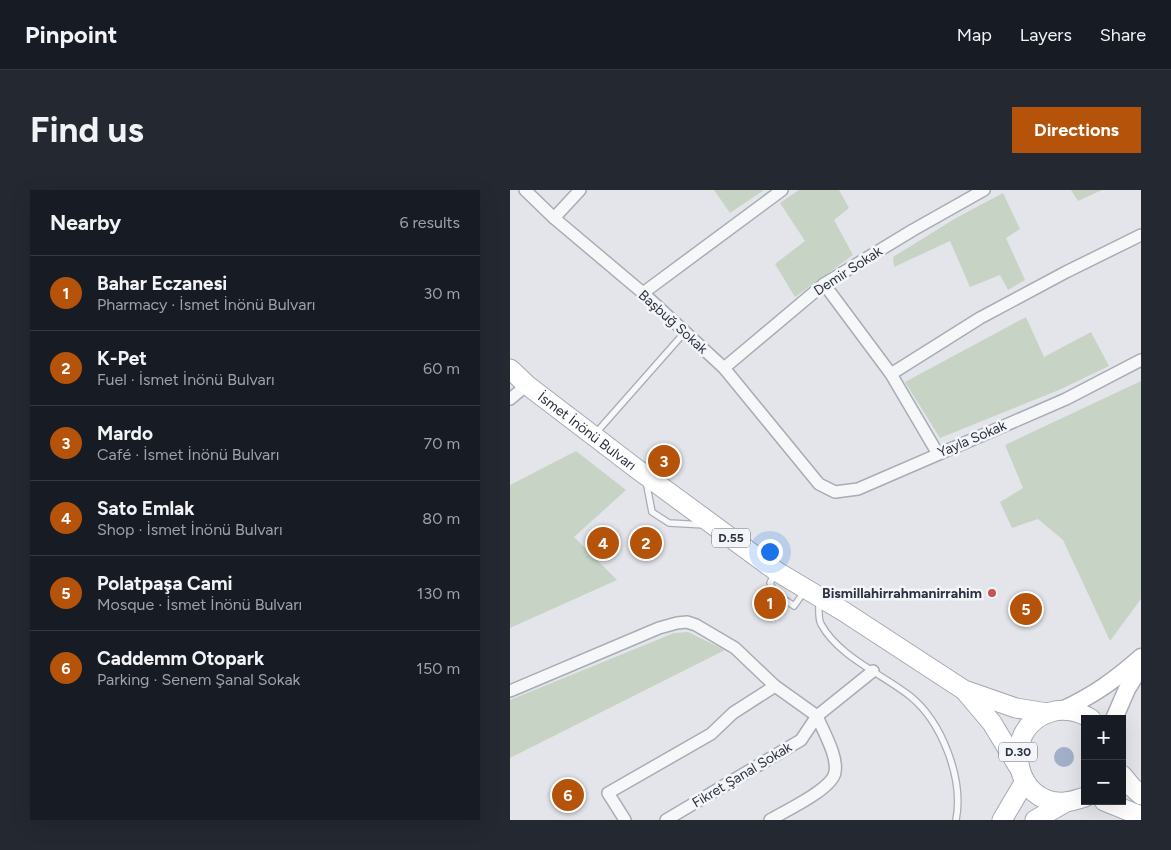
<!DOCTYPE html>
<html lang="en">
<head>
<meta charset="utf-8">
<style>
	body { margin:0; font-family:Figtree,sans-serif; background:#242831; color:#f1f3f6 }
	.controls { position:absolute; right:15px; bottom:15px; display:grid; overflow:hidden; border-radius:0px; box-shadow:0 5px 20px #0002 }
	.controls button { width:45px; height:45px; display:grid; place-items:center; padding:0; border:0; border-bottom:1px solid #363941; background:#171b24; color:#f1f3f6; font:25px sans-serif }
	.you { position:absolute; left:259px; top:361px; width:18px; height:18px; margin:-12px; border:4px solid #fff; border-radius:50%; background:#1a73e8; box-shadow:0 0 0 8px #1a73e833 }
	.badge { display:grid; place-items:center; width:32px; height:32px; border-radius:50%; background:#b45309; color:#fff; font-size:16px; font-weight:700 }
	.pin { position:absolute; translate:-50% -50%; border:2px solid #fff; box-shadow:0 1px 5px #0006 }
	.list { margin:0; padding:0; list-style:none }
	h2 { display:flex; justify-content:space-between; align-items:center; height:65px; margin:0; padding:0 20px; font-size:21px }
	h2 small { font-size:16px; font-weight:400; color:#9ea1a6 }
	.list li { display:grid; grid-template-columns:32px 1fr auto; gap:15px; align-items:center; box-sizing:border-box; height:75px; padding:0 20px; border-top:1px solid #363941 }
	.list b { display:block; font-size:19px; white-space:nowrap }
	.list p { margin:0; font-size:16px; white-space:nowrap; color:#9ea1a6 }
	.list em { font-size:16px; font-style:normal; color:#9ea1a6 }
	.map { position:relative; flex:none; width:631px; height:630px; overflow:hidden; border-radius:0px }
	header { display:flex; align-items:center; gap:30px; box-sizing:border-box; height:70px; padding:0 25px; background:#171b24; border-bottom:1px solid #363941 }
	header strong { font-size:24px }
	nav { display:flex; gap:28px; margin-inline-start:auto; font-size:18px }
	.intro { display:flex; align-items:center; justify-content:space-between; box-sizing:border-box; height:120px; padding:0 30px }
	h1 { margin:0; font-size:35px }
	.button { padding:12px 22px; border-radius:0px; background:#b45309; color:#fff; font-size:18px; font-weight:700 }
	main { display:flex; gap:30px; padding:0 30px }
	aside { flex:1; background:#171b24; border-radius:0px; box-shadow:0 5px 20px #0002 }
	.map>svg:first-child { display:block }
</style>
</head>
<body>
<header>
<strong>Pinpoint</strong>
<nav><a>Map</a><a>Layers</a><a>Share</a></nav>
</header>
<div class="intro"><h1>Find us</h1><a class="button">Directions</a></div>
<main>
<aside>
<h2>Nearby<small>6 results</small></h2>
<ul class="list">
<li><span class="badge">1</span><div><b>Bahar Eczanesi</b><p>Pharmacy · İsmet İnönü Bulvarı</p></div><em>30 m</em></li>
<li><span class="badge">2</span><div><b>K-Pet</b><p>Fuel · İsmet İnönü Bulvarı</p></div><em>60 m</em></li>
<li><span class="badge">3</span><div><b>Mardo</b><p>Café · İsmet İnönü Bulvarı</p></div><em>70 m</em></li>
<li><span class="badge">4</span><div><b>Sato Emlak</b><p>Shop · İsmet İnönü Bulvarı</p></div><em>80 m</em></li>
<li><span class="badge">5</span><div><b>Polatpaşa Cami</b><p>Mosque · İsmet İnönü Bulvarı</p></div><em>130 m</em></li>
<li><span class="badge">6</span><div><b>Caddemm Otopark</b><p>Parking · Senem Şanal Sokak</p></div><em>150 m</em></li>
</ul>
</aside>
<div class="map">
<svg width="631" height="630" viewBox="0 0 631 630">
	<rect width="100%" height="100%" fill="#e3e5ea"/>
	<!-- green -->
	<g fill="#c7d4c5">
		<path d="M 204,0 L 254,0 L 220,23 Z"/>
		<path d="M 289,0 L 329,0 L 339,18 L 324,30 L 343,65 L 285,107 L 265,74 L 295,51 L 270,13 Z"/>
		<path d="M 561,0 L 592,0 L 568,11 Z"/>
		<path d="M 493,3 L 510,39 L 496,48 L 515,90 L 498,100 L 490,85 L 460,97 L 440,51 L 384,77 L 383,67 L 446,28 Z"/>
		<path d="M 516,127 L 534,167 L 581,142 L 599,176 L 549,200 L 430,248 L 395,192 Z"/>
		<path d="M 631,191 L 631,409 L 600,451 L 553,350 L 528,329 L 502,338 L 490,312 L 513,298 L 495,255 Z"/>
		<path d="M 66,261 L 116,300 L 64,347 L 107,390 L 0,438 L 0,295 Z"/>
		<path d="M 178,442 L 215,460 L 0,568 L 0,510 L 164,443 Z"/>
	</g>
	<!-- water -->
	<circle fill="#a1b0c8" cx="554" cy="567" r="10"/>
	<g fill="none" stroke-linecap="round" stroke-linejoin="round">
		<defs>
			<g id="lane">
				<path d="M 85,244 L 175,142"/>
				<path d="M 136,291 L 142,322 L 159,333 L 195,335"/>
				<path d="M 265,383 L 260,393 L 265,403 L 284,416 L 294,402"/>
				<path d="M 309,412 C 309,419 308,429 311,434 C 328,466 372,484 400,506 C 432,532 454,589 446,630"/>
			</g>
			<g id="street">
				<path d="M 15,0 L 44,28 L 133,103 L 214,178 L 309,294 L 325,302 L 348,299 L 556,209 L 631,170"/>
				<path d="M 44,28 L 70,0"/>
				<path d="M 314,94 L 381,184 L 428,264"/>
				<path d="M 133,103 L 272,0"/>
				<path d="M 214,178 L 314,94 L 403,40 L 474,0"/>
				<path d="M 381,184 L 470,128 L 556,82 L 631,45"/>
				<path d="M 0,209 L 17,195"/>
				<path d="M 0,501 L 149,438 L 167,433 L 177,432 L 186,435 L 225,458 L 265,496"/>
				<path d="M 115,630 L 98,603 L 201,544 L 223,523 L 265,496 L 307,526"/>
				<path d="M 156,630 L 291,550 L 307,526 L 363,481"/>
				<path d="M 260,630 C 275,621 323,599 325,582 C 328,566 313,541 307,526"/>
			</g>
			<g id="secondary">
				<path d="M 552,520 C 584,505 605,490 631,467"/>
				<path d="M 604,529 L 617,499 L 631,476"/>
			</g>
			<g id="primary">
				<path id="s1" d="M 0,179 L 17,195 L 127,279 L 266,381 L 333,421 L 454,500 L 506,518 L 537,523"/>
				<path d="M 455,501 L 482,533 L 508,576"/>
				<path d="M 612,585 L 622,597 L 631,605"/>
				<path d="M 575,607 C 569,609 562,611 556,612 C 503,617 489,537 541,522 C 554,518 569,521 581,529"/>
				<path d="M 594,611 L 631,626"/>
				<path d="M 492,630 L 515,591"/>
				<path d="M 525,630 L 556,612"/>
			</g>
		</defs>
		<!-- lane casing -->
		<use href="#lane" stroke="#a8acb4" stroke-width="8"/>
		<!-- street casing -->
		<use href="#street" stroke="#a8acb4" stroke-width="14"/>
		<!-- secondary casing -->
		<use href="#secondary" stroke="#a8acb4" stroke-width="19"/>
		<!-- primary casing -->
		<use href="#primary" stroke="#a4a9b5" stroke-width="21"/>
		<!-- lane -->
		<use href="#lane" stroke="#f6f7f9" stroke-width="5.5"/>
		<!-- street -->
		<use href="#street" stroke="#f6f7f9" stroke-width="11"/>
		<!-- secondary -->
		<use href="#secondary" stroke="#fff" stroke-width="16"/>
		<!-- primary -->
		<use href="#primary" stroke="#fff" stroke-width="19"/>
	</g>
	<!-- markers -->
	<circle fill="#c55357" stroke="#f3f5f8" stroke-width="2" cx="482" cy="403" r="5"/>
	<g text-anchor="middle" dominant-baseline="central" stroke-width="5" stroke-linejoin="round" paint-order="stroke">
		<!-- shield labels -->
		<g fill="#f3f5f8" stroke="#686c79" stroke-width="1">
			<rect x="202" y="338.5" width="38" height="19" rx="4"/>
			<rect x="489" y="552.5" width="38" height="19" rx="4"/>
		</g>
		<g font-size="12" font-weight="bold" fill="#2c3242">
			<text x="221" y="348">D.55</text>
			<text x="508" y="562">D.30</text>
		</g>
		<!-- street labels -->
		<g font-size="14" fill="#2c3242" stroke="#f3f5f8">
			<text transform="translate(338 81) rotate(-33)">Demir Sokak</text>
			<text transform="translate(163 132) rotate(42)">Başbuğ Sokak</text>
			<text stroke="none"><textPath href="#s1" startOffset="99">İsmet İnönü Bulvarı</textPath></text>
			<text transform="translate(462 249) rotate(-23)">Yayla Sokak</text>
			<text transform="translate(232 585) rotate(-31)">Fikret Şanal Sokak</text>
		</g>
		<!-- poi labels -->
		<g font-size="14" font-weight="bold" fill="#2c3242" stroke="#f3f5f8" text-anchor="end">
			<text x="472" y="403">Bismillahirrahmanirrahim</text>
		</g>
	</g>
</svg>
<div class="controls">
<button>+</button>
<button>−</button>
</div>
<div class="you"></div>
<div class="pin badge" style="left:260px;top:413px">1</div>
<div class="pin badge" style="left:136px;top:353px">2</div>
<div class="pin badge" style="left:154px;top:271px">3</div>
<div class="pin badge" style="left:93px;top:353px">4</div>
<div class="pin badge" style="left:516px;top:419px">5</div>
<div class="pin badge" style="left:58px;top:605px">6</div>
</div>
</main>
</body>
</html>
